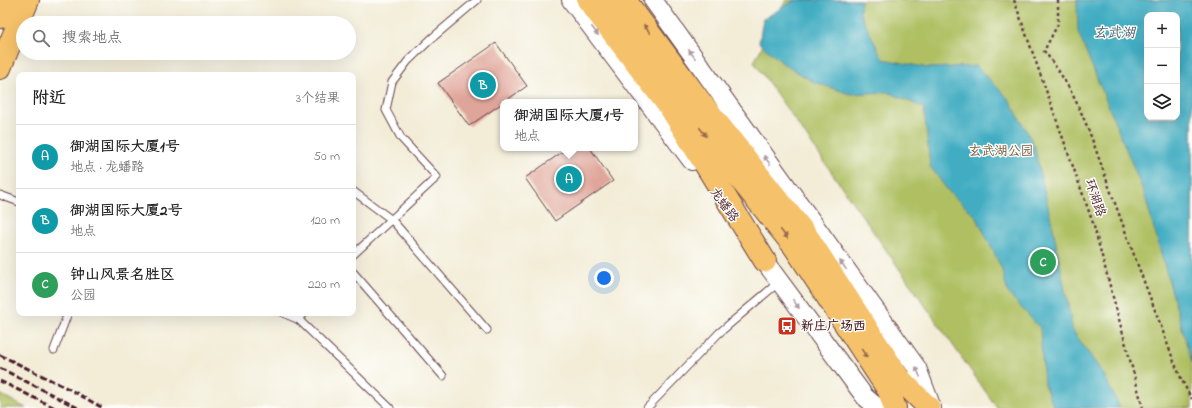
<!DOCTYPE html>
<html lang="zh">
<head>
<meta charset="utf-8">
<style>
	body { margin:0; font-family:"Indie Flower","LXGW WenKai TC",sans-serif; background:#f6f6f6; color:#222 }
	.controls { position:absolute; right:12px; top:12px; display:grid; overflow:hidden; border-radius:8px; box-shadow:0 4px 16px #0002 }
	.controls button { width:36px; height:36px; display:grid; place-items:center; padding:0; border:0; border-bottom:1px solid #e0e0e0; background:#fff; color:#222; font:20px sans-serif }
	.you { position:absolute; left:604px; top:278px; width:14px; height:14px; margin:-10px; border:3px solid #fff; border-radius:50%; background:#1a73e8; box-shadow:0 0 0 6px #1a73e833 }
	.badge { display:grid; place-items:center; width:26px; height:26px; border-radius:50%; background:#d93025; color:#fff; font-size:13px; font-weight:700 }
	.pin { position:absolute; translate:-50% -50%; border:2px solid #fff; box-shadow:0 1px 4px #0006 }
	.popup { position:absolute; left:500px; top:99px; width:138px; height:52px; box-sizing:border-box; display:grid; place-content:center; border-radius:8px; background:#fff; filter:drop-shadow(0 1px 3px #0005); font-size:13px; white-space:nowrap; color:#767676 }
	.popup b { font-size:15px; color:#222 }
	.popup::after { content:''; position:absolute; left:50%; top:100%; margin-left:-8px; border:8px solid transparent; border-top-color:#fff }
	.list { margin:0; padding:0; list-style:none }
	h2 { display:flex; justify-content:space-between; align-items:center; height:52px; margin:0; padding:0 16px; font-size:17px }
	h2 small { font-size:13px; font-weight:400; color:#767676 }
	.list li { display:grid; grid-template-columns:26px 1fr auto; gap:12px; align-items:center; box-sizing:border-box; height:64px; padding:0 16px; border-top:1px solid #e0e0e0 }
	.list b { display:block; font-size:15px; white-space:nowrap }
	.list p { margin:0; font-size:13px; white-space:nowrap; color:#767676 }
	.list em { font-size:13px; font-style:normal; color:#767676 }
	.icon { flex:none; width:22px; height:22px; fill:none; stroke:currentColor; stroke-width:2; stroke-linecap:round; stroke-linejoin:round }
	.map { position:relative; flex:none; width:1192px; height:408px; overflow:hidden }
	.search { position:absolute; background:#fff; box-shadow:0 4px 16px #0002; left:16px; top:16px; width:340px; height:44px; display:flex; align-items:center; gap:10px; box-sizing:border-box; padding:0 14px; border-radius:22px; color:#767676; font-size:15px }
	.panel { position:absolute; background:#fff; box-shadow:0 4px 16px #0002; left:16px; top:72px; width:340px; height:244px; border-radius:8px }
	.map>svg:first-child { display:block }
</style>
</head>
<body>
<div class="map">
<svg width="1192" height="408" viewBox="0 0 1192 408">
	<rect width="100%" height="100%" fill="#fdfcf7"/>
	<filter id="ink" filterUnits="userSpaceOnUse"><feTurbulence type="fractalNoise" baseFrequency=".025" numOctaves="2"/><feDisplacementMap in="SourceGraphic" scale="8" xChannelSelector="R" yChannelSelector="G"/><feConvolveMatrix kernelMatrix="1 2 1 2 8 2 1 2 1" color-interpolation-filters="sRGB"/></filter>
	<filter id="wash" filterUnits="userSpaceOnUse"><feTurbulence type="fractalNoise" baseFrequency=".012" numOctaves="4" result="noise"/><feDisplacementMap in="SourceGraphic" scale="16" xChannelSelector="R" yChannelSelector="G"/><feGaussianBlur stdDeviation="0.9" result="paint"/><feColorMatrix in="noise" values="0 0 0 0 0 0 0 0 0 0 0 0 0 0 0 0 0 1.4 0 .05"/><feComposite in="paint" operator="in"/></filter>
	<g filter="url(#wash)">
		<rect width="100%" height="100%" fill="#f3edd8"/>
		<!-- green -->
		<g fill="#afbf62" stroke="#7c6f46" fill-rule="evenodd">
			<path d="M 786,0 L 1192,0 L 1192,408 L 997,408 L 754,62 ZM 1147,15 L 1177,15 L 1177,117 L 1147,117 Z"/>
			<path d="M 0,394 L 26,408 L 0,408 Z"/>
		</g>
		<!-- water -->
		<g fill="#43adc2" stroke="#466676" fill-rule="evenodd">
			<path d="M 795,0 L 861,0 L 860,14 L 883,59 L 928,68 L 976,66 L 1009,99 L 1034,145 L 1053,228 L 1073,331 L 1104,375 L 1120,408 L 1054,408 L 1044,384 L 1040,328 L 1008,293 L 1001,267 L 976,216 L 949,192 L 930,166 L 924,108 L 888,92 L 850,94 L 814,82 L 785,65 L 759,43 L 763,19 Z"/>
			<path d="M 1077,0 L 1192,0 L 1192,363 L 1144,193 L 1078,32 ZM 1147,15 L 1177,15 L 1177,117 L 1147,117 Z"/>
		</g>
		<g id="blocks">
			<!-- building -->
			<g fill="#e0a59a">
				<path d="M 496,43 L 527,86 L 469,126 L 438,83 Z"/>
				<path d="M 568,148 L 590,148 L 613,181 L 555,221 L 525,178 Z"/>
			</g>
		</g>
	</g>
	<g filter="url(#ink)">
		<use href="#blocks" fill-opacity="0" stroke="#633e45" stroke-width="1"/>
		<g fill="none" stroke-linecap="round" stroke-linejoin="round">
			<defs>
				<g id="service">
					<path d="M 353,191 L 392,220 L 487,330"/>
					<path d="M 0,195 L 19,202"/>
					<path d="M 353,255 L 437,177 L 401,138 L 386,110 L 392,82 L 408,61 L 431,39 L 477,0"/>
					<path d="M 353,272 L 443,376"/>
					<path d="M 283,313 L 299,320 L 390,408"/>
					<path d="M 299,320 L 304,313"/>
					<path d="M 54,350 L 68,313"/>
					<path d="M 647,408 L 719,333 L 779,282"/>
				</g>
				<g id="tertiary">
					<path d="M 571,0 L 692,161"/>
					<path d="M 653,0 L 917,368 L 932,408"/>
					<path d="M 757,251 L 865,397 L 878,408"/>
				</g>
				<g id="primary">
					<path d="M 605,0 L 723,158 L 794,246 L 889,391 L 895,408"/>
					<path d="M 625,0 L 700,101 L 807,236 L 899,378 L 929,408"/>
					<path d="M 0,68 L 28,0"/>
				</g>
				<g id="trunk">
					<path d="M 588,0 L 671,109 L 765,261"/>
					<path d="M 0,17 L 9,0"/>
				</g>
			</defs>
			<!-- service casing -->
			<use href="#service" stroke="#633e45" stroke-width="9"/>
			<!-- tertiary casing -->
			<use href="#tertiary" stroke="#633e45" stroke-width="20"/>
			<!-- primary casing -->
			<use href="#primary" stroke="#633e45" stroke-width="24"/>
			<!-- trunk casing -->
			<use href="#trunk" stroke="#633e45" stroke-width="24"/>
			<!-- path -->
			<g stroke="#633e45" stroke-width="2.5" stroke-dasharray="3 3" stroke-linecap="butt">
				<path d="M 1014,0 L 1093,223 L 1143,408"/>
				<path d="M 1058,0 L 1058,24 L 1044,51 C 1081,97 1092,141 1112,195 C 1127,236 1142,277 1158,318 C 1168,345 1177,374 1192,399"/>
			</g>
			<!-- service -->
			<use href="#service" stroke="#fff" stroke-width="7"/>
			<!-- tertiary -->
			<use href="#tertiary" stroke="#fff" stroke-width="18"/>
			<!-- primary -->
			<use href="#primary" stroke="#f5c16b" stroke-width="22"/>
			<!-- trunk -->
			<use href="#trunk" stroke="#f5c16b" stroke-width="22"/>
			<!-- rail -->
			<g stroke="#4a1f2b" stroke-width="3" stroke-dasharray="6 3" stroke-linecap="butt">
				<path d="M 0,355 L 69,389 L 103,408"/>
				<path d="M 0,368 L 78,408"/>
				<path d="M 0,381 L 55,408"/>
			</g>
		</g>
		<!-- one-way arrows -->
		<defs><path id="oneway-solid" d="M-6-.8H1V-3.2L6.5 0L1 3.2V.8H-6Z"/></defs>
		<g fill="#976848">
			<use href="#oneway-solid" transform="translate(647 29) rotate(-127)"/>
			<use href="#oneway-solid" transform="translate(703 132) rotate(53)"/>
			<use href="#oneway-solid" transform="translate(784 234) rotate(51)"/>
			<use href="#oneway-solid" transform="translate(864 353) rotate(57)"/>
		</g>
		<g fill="#ae9aa0">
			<use href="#oneway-solid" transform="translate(595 31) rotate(53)"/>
			<use href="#oneway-solid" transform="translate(692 54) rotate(-126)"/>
			<use href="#oneway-solid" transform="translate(767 160) rotate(-126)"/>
			<use href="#oneway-solid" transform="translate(843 265) rotate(-126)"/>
			<use href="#oneway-solid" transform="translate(796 304) rotate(54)"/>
			<use href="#oneway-solid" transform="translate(918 372) rotate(-114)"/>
		</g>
	</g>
	<!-- icons -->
	<defs>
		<symbol id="bus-square" viewBox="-11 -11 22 22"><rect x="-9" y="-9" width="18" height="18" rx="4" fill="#c8321e" stroke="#fdfcf7"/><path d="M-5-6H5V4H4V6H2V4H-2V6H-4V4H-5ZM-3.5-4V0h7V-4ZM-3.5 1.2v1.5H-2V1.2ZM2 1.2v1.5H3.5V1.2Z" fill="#fff"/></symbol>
	</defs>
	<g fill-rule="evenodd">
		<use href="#bus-square" x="776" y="315" width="22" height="22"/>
	</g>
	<g text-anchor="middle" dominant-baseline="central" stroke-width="3" stroke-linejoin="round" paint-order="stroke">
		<!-- park labels -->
		<g font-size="13" fill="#6d573e" stroke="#fdfcf7">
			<text x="1001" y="151">玄武湖公园</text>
		</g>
		<!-- street labels -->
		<g font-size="13" fill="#4a1f2b" stroke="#fdfcf7">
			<text transform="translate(1095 198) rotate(71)">环湖路</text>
			<text transform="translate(724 205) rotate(54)">龙蟠路</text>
		</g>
		<!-- poi labels -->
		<g font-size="13" font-weight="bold" fill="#4a1f2b" stroke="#fdfcf7" text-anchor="start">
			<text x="801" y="326">新庄广场西</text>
		</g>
		<!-- water labels -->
		<g font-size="14" font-style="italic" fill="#475f6f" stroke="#fdfcf7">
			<text x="1114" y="33">玄武湖</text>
		</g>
	</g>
</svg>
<div class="controls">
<button>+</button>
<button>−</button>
<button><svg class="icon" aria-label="layers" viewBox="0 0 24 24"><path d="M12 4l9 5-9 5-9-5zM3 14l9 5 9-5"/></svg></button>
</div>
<div class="you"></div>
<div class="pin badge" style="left:569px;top:179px;background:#0f9aa8">A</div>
<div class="popup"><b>御湖国际大厦1号</b>地点</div>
<div class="pin badge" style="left:483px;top:85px;background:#0f9aa8">B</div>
<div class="pin badge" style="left:1043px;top:262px;background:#2e9e5b">C</div>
<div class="search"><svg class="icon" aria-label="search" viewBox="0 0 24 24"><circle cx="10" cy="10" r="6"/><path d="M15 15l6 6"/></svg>搜索地点</div>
<section class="panel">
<h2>附近<small>3个结果</small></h2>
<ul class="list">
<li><span class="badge" style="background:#0f9aa8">A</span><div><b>御湖国际大厦1号</b><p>地点 · 龙蟠路</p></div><em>50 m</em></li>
<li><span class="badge" style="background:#0f9aa8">B</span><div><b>御湖国际大厦2号</b><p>地点</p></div><em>120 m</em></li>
<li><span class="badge" style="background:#2e9e5b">C</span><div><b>钟山风景名胜区</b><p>公园</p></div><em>220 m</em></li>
</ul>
</section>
</div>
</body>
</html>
